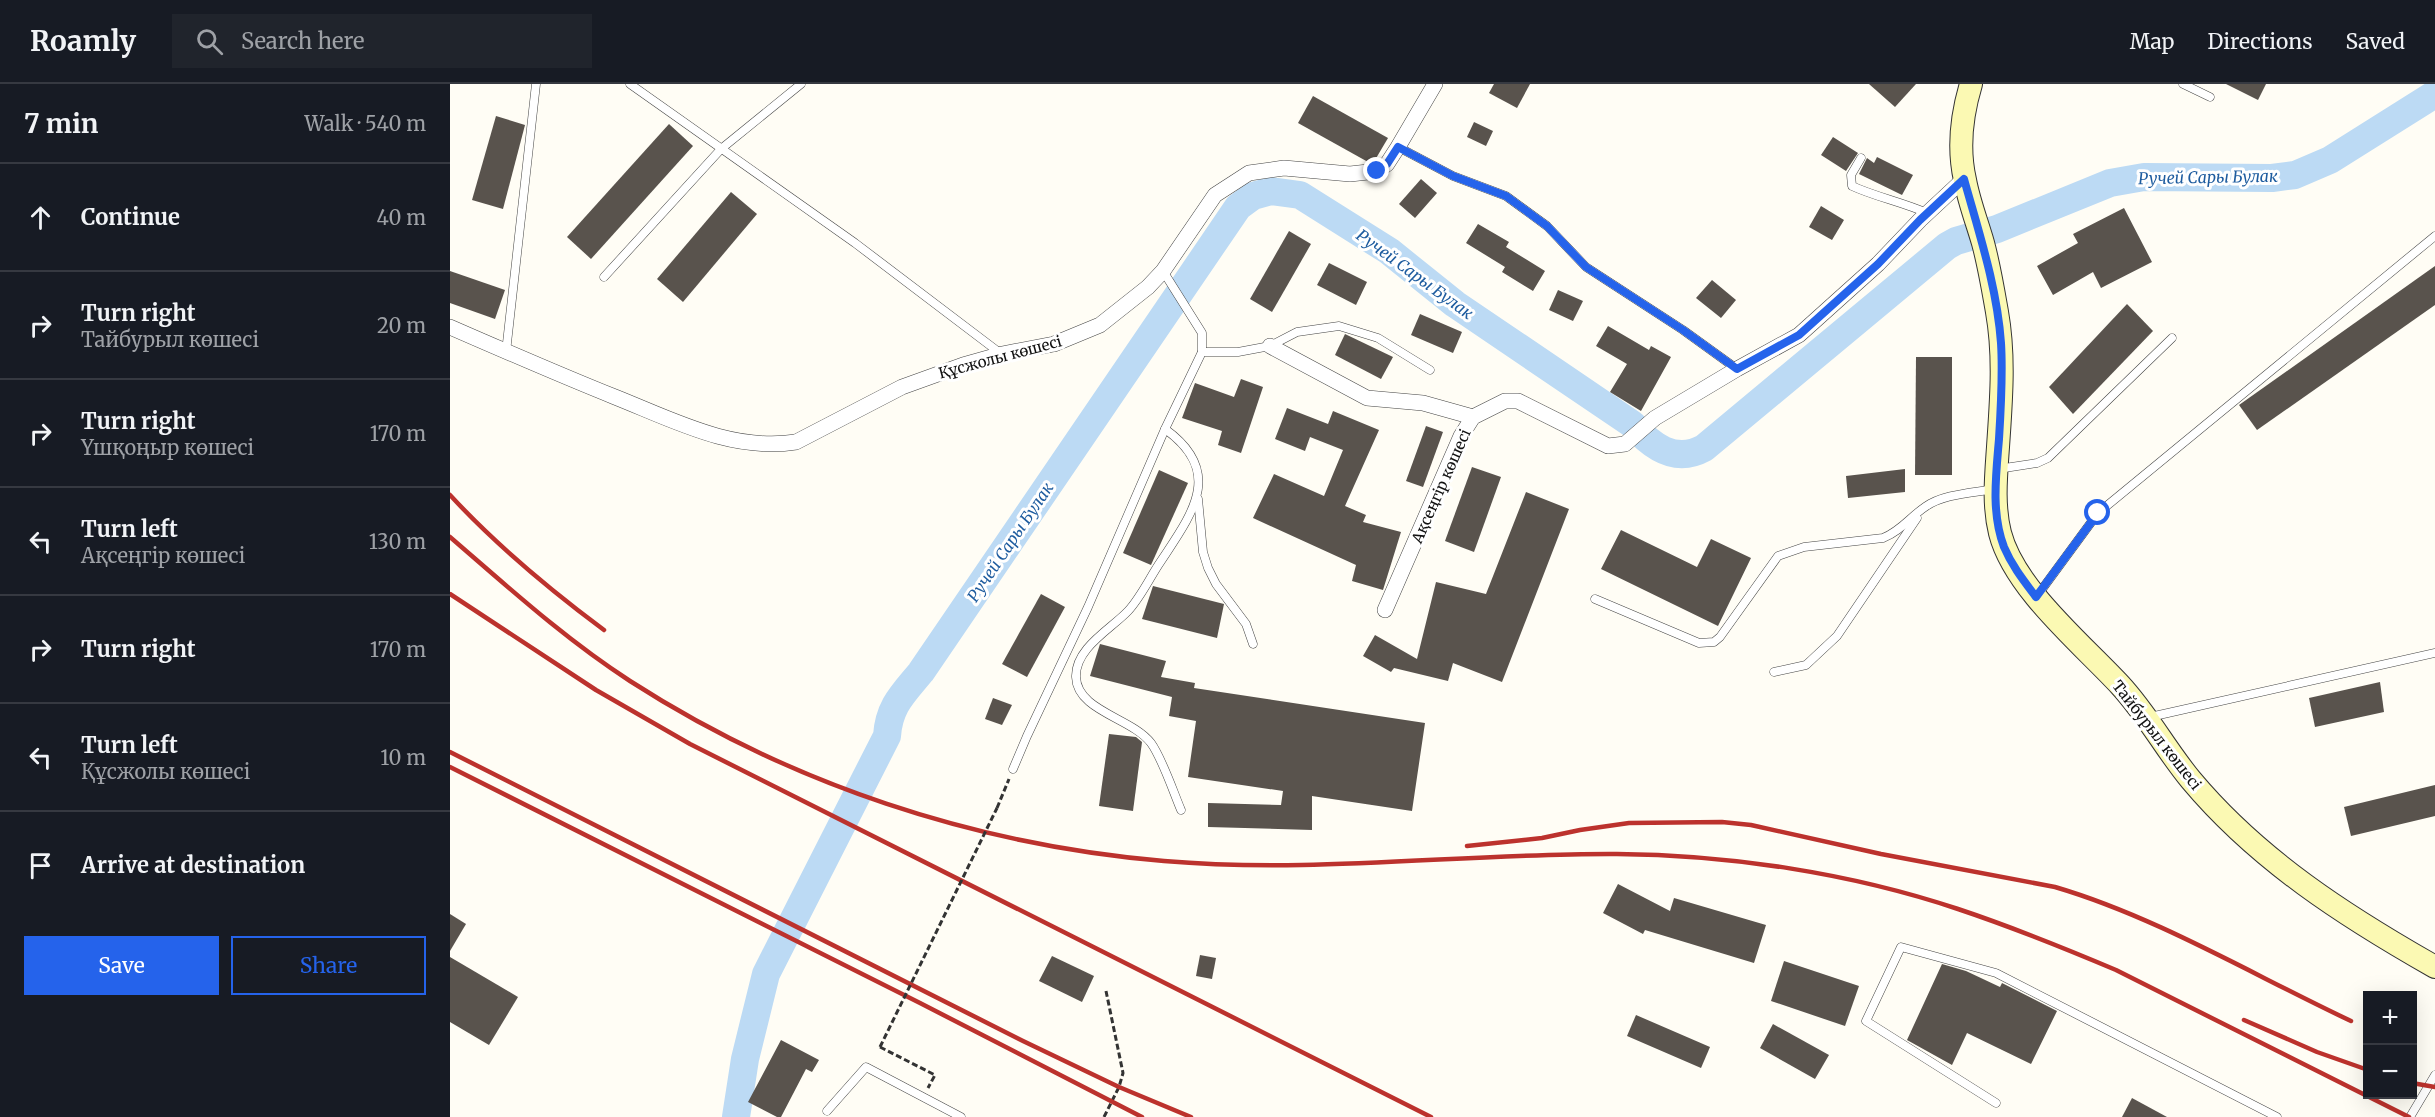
<!DOCTYPE html>
<html lang="en">
<head>
<meta charset="utf-8">
<style>
	body { margin:0; font-family:Merriweather,serif; background:#20242c; color:#f1f3f6 }
	.controls { position:absolute; right:18px; bottom:18px; display:grid; overflow:hidden; border-radius:0px; box-shadow:0 6px 24px #0002 }
	.controls button { width:54px; height:54px; display:grid; place-items:center; padding:0; border:0; border-bottom:2px solid #363941; background:#171b24; color:#f1f3f6; font:30px sans-serif }
	.stop { position:absolute; width:18px; height:18px; margin:-14px; border:4px solid #2563eb; border-radius:50%; background:#fff }
	.stop.end { background:#2563eb; border-color:#fff; box-shadow:0 2px 6px #0008 }
	.list { margin:0; padding:0; list-style:none }
	h2 { display:flex; justify-content:space-between; align-items:center; height:78px; margin:0; padding:0 24px; font-size:26px }
	h2 small { font-size:20px; font-weight:400; color:#9ea1a6 }
	.list li { display:grid; grid-template-columns:39px 1fr auto; gap:18px; align-items:center; box-sizing:border-box; height:108px; padding:0 24px; border-top:2px solid #363941 }
	.list b { display:block; font-size:22px; white-space:nowrap }
	.list p { margin:0; font-size:20px; white-space:nowrap; color:#9ea1a6 }
	.list em { font-size:20px; font-style:normal; color:#9ea1a6 }
	.actions { display:flex; gap:12px; padding:18px 24px }
	.actions a { flex:1; padding:14px 0; border:2px solid #2563eb; border-radius:0px; text-align:center; font-size:21px; color:#2563eb }
	.actions .main { background:#2563eb; color:#fff }
	.icon { flex:none; width:33px; height:33px; fill:none; stroke:currentColor; stroke-width:2; stroke-linecap:round; stroke-linejoin:round }
	.map { position:relative; flex:none; width:1985px; height:1033px; overflow:hidden }
	header { display:flex; align-items:center; gap:36px; box-sizing:border-box; height:84px; padding:0 30px; background:#171b24; border-bottom:2px solid #363941 }
	header strong { font-size:28px }
	nav { display:flex; gap:33px; margin-inline-start:auto; font-size:21px }
	.search { width:420px; height:54px; background:#20242c; display:flex; align-items:center; gap:15px; box-sizing:border-box; padding:0 21px; border-radius:0px; color:#9ea1a6; font-size:22px }
	main { display:flex }
	aside { flex:1; background:#171b24 }
	.map>svg:first-child { display:block }
</style>
</head>
<body>
<header>
<strong>Roamly</strong>
<div class="search"><svg class="icon" aria-label="search" viewBox="0 0 24 24"><circle cx="10" cy="10" r="6"/><path d="M15 15l6 6"/></svg>Search here</div>
<nav><a>Map</a><a>Directions</a><a>Saved</a></nav>
</header>
<main>
<aside>
<h2>7 min<small>Walk · 540 m</small></h2>
<ul class="list">
<li><svg class="icon" aria-label="ahead" viewBox="0 0 24 24"><path d="M12 20V5M6 11l6-6 6 6"/></svg><div><b>Continue</b></div><em>40 m</em></li>
<li><svg class="icon" aria-label="right" viewBox="0 0 24 24"><path d="M7 20v-9h11M14 6l5 5-5 5"/></svg><div><b>Turn right</b><p>Тайбурыл көшесі</p></div><em>20 m</em></li>
<li><svg class="icon" aria-label="right" viewBox="0 0 24 24"><path d="M7 20v-9h11M14 6l5 5-5 5"/></svg><div><b>Turn right</b><p>Үшқоңыр көшесі</p></div><em>170 m</em></li>
<li><svg class="icon" aria-label="left" viewBox="0 0 24 24"><path d="M17 20v-9H6M10 6l-5 5 5 5"/></svg><div><b>Turn left</b><p>Ақсеңгір көшесі</p></div><em>130 m</em></li>
<li><svg class="icon" aria-label="right" viewBox="0 0 24 24"><path d="M7 20v-9h11M14 6l5 5-5 5"/></svg><div><b>Turn right</b></div><em>170 m</em></li>
<li><svg class="icon" aria-label="left" viewBox="0 0 24 24"><path d="M17 20v-9H6M10 6l-5 5 5 5"/></svg><div><b>Turn left</b><p>Құсжолы көшесі</p></div><em>10 m</em></li>
<li><svg class="icon" aria-label="arrive" viewBox="0 0 24 24"><path d="M6 21V4h12l-3 4 3 4H6"/></svg><div><b>Arrive at destination</b></div></li>
</ul>
<div class="actions"><a class="main">Save</a><a>Share</a></div>
</aside>
<div class="map">
<svg width="1985" height="1033" viewBox="0 0 1985 1033">
	<rect width="100%" height="100%" fill="#fffdf5"/>
	<g fill="none" stroke-linecap="round" stroke-linejoin="round">
		<!-- river -->
		<path stroke="#bcdaf4" stroke-width="28" d="M 286,1033 L 295,975 L 316,890 L 437,652 C 439,622 453,610 471,588 L 788,123 L 803,112 L 821,107 L 850,111 L 939,167 L 1005,220 L 1182,340 C 1201,362 1225,380 1254,364 L 1497,162 L 1506,157 L 1547,145 L 1660,99 L 1694,93 L 1822,94 L 1845,91 L 1880,76 L 1985,10"/>
	</g>
	<!-- building -->
	<g fill="#59534d">
		<path d="M 1044,0 L 1080,0 L 1067,24 L 1039,9 Z"/>
		<path d="M 1419,0 L 1466,0 L 1445,23 Z"/>
		<path d="M 1776,0 L 1816,0 L 1808,16 Z"/>
		<path d="M 863,12 L 938,54 L 925,76 L 918,78 L 848,39 Z"/>
		<path d="M 46,32 L 75,41 L 53,125 L 22,116 Z"/>
		<path d="M 1024,38 L 1043,47 L 1036,62 L 1017,53 Z"/>
		<path d="M 219,40 L 243,62 L 141,175 L 117,153 Z"/>
		<path d="M 1383,53 L 1408,69 L 1396,87 L 1371,71 Z"/>
		<path d="M 1427,73 L 1463,91 L 1452,111 L 1409,90 L 1417,74 L 1424,79 Z"/>
		<path d="M 971,95 L 987,109 L 965,134 L 949,120 Z"/>
		<path d="M 281,108 L 307,130 L 233,218 L 207,195 Z"/>
		<path d="M 1371,122 L 1394,136 L 1382,156 L 1359,143 Z"/>
		<path d="M 1674,124 L 1702,178 L 1651,204 L 1643,188 L 1603,211 L 1587,182 L 1628,159 L 1623,150 Z"/>
		<path d="M 1028,140 L 1059,158 L 1056,163 L 1095,187 L 1083,207 L 1052,188 L 1055,183 L 1016,159 Z"/>
		<path d="M 839,147 L 861,160 L 822,228 L 800,215 Z"/>
		<path d="M 879,179 L 917,198 L 906,221 L 867,201 Z"/>
		<path d="M 1985,182 L 1985,221 L 1807,346 L 1789,321 Z"/>
		<path d="M 0,187 L 55,206 L 45,235 L 0,219 Z"/>
		<path d="M 1262,196 L 1286,216 L 1271,234 L 1246,214 Z"/>
		<path d="M 1108,206 L 1133,217 L 1123,237 L 1099,226 Z"/>
		<path d="M 1677,220 L 1703,247 L 1623,330 L 1599,303 Z"/>
		<path d="M 970,230 L 1012,248 L 1003,269 L 961,251 Z"/>
		<path d="M 1158,242 L 1199,266 L 1201,262 L 1221,273 L 1191,327 L 1160,308 L 1177,280 L 1146,262 Z"/>
		<path d="M 895,250 L 943,273 L 931,295 L 885,271 Z"/>
		<path d="M 1466,273 L 1502,273 L 1502,391 L 1465,391 Z"/>
		<path d="M 791,295 L 813,303 L 791,369 L 768,361 L 772,347 L 732,334 L 745,299 L 784,313 Z"/>
		<path d="M 837,324 L 878,340 L 883,327 L 929,346 L 895,422 L 916,431 L 913,438 L 951,448 L 933,506 L 902,497 L 906,481 L 803,434 L 824,390 L 874,412 L 893,366 L 860,353 L 855,367 L 825,355 Z"/>
		<path d="M 976,342 L 993,348 L 973,403 L 956,397 Z"/>
		<path d="M 1022,383 L 1051,393 L 1024,468 L 995,457 Z"/>
		<path d="M 1455,385 L 1455,408 L 1398,414 L 1396,392 Z"/>
		<path d="M 709,386 L 738,399 L 701,481 L 673,469 Z"/>
		<path d="M 1076,408 L 1119,425 L 1052,598 L 1003,579 L 998,597 L 944,584 L 941,588 L 913,572 L 925,551 L 967,575 L 986,498 L 1036,510 Z"/>
		<path d="M 1171,446 L 1247,483 L 1261,455 L 1301,474 L 1268,542 L 1151,485 Z"/>
		<path d="M 703,502 L 774,520 L 767,554 L 692,535 Z"/>
		<path d="M 591,510 L 615,523 L 577,593 L 552,580 Z"/>
		<path d="M 650,560 L 716,577 L 711,593 L 745,599 L 744,604 L 975,639 L 962,727 L 862,712 L 862,746 L 758,743 L 758,719 L 831,721 L 833,707 L 738,693 L 746,637 L 719,632 L 722,613 L 640,592 Z"/>
		<path d="M 1930,598 L 1934,628 L 1865,643 L 1859,614 Z"/>
		<path d="M 543,614 L 562,621 L 552,641 L 535,635 Z"/>
		<path d="M 659,650 L 686,653 L 692,658 L 683,727 L 649,722 Z"/>
		<path d="M 1985,701 L 1985,732 L 1901,752 L 1894,723 Z"/>
		<path d="M 1168,800 L 1220,827 L 1224,814 L 1316,841 L 1304,879 L 1195,846 L 1193,850 L 1153,829 Z"/>
		<path d="M 0,830 L 16,840 L 0,867 Z"/>
		<path d="M 750,871 L 766,874 L 762,895 L 746,892 Z"/>
		<path d="M 602,872 L 644,892 L 632,918 L 589,897 Z"/>
		<path d="M 0,873 L 68,913 L 39,961 L 0,938 Z"/>
		<path d="M 1334,877 L 1409,902 L 1395,942 L 1321,917 Z"/>
		<path d="M 1492,880 L 1516,887 L 1550,903 L 1552,899 L 1607,927 L 1581,980 L 1517,949 L 1502,981 L 1457,956 Z"/>
		<path d="M 1186,931 L 1260,963 L 1251,984 L 1177,952 Z"/>
		<path d="M 1323,940 L 1379,971 L 1365,995 L 1310,964 Z"/>
		<path d="M 331,956 L 369,976 L 362,988 L 356,985 L 331,1033 L 327,1033 L 298,1018 Z"/>
		<path d="M 1682,1014 L 1717,1033 L 1672,1033 Z"/>
	</g>
	<g fill="none" stroke-linecap="round" stroke-linejoin="round">
		<defs>
			<g id="service">
				<path d="M 180,0 L 405,159 L 550,269"/>
				<path d="M 1733,0 L 1760,13"/>
				<path d="M 948,63 L 1003,92 L 1056,112 L 1097,142 L 1136,183 L 1233,246 L 1287,285"/>
				<path d="M 1411,74 L 1401,91 L 1402,102 C 1426,113 1452,118 1477,129"/>
				<path d="M 154,193 L 271,65 L 351,0"/>
				<path d="M 56,268 L 86,0"/>
				<path d="M 752,268 L 788,268 L 820,262 L 847,248 L 889,242 L 928,254 L 980,286"/>
				<path d="M 715,345 C 775,388 742,430 711,477 C 700,493 691,513 678,527 C 661,545 625,564 626,593 C 627,627 682,634 701,659 C 712,674 723,707 731,726"/>
				<path d="M 1548,385 L 1587,379 L 1598,374 L 1722,254"/>
				<path d="M 748,415 L 753,468 L 758,484 L 766,500 L 796,540 L 803,560"/>
				<path d="M 1587,512 L 1648,429 L 1985,152"/>
				<path d="M 1145,515 L 1249,559 L 1264,558 L 1270,553 L 1328,472 L 1354,463 L 1433,454 C 1451,447 1460,433 1475,423 C 1493,410 1522,409 1544,405"/>
				<path d="M 1324,588 L 1356,581 L 1387,552 L 1467,434"/>
				<path d="M 1700,633 L 1985,569"/>
				<path d="M 563,685 L 577,652 L 638,523 L 715,345 L 752,268 L 752,249 L 713,187"/>
				<path d="M 1546,1019 L 1416,937 L 1451,863 L 1546,889 L 1827,1033"/>
				<path d="M 377,1027 L 416,983 L 511,1033"/>
				<path d="M 1960,1033 L 1985,991"/>
			</g>
			<g id="minor">
				<path d="M 0,243 C 55,267 110,291 165,313 C 223,336 282,368 346,358 L 452,303 L 513,281 L 552,270 L 604,260 L 650,241 L 698,203 L 713,187 L 765,111 L 799,89 L 834,84 L 900,90 L 927,87 L 937,80 L 948,63 L 985,0"/>
				<path d="M 820,262 L 917,314 L 973,319 L 1023,333"/>
				<path d="M 935,526 L 1011,352 L 1023,333 L 1055,317 L 1068,317 L 1158,362 L 1175,360 L 1205,334 L 1287,285 L 1349,251 L 1428,180 L 1470,136 L 1514,95"/>
			</g>
			<path id="secondary" d="M 1521,0 C 1512,30 1508,65 1515,96 C 1519,118 1527,138 1533,159 C 1539,181 1543,205 1547,228 C 1555,273 1551,318 1548,363 C 1546,392 1543,421 1550,449 C 1564,504 1631,559 1670,601 C 1697,630 1716,666 1741,696 C 1808,776 1895,832 1985,883"/>
		</defs>
		<!-- service casing -->
		<use href="#service" stroke="#444" stroke-width="9"/>
		<!-- minor casing -->
		<use href="#minor" stroke="#444" stroke-width="16"/>
		<!-- secondary casing -->
		<use href="#secondary" stroke="#333" stroke-width="24"/>
		<!-- path -->
		<g stroke="#333" stroke-width="3" stroke-dasharray="6 3" stroke-linecap="butt">
			<path d="M 547,724 L 559,695"/>
			<path d="M 430,963 L 485,991 L 478,1004"/>
			<path d="M 654,1033 L 669,1003 L 673,989 L 656,907"/>
		</g>
		<!-- service -->
		<use href="#service" stroke="#fff" stroke-width="8"/>
		<!-- minor -->
		<use href="#minor" stroke="#fff" stroke-width="15"/>
		<!-- secondary -->
		<use href="#secondary" stroke="#fbf9b3" stroke-width="22"/>
		<!-- rail -->
		<g stroke="#bc322d" stroke-width="4.5">
			<path d="M 0,411 C 47,462 99,505 154,546"/>
			<path d="M 0,453 C 58,503 115,555 180,597 C 340,700 525,761 714,777 C 865,790 1016,769 1167,770 C 1281,771 1400,789 1508,825 C 1562,843 1614,864 1666,886 L 1959,1033"/>
			<path d="M 0,510 L 146,606 L 240,660 L 981,1033"/>
			<path d="M 0,668 L 573,957 L 669,1003 L 741,1033"/>
			<path d="M 0,683 L 470,919 L 692,1033"/>
			<path d="M 1017,762 L 1092,754 L 1130,746 L 1179,739 L 1272,738 L 1301,741 L 1431,770 L 1605,803 C 1707,833 1805,892 1901,937"/>
			<path d="M 1794,936 L 1867,968 L 1918,986"/>
			<path d="M 1962,999 L 1985,1003"/>
		</g>
		<!-- path-bridge -->
		<path stroke="#333" stroke-width="3" stroke-dasharray="6 3" stroke-linecap="butt" d="M 430,963 L 547,724"/>
	</g>
	<g fill="none" stroke-linecap="round" stroke-linejoin="round">
		<!-- route -->
		<path stroke="#2563eb" stroke-width="8" d="M 927,87 L 937,80 L 948,63 L 1003,92 L 1056,112 L 1097,142 L 1136,183 L 1233,246 L 1287,285 L 1349,251 L 1428,180 L 1470,136 L 1514,95 C 1529,149 1547,203 1551,259 C 1553,291 1551,323 1549,355 C 1546,391 1541,429 1554,463 C 1562,482 1574,497 1586,513 L 1648,429"/>
	</g>
	<g text-anchor="middle" dominant-baseline="central" stroke-width="6" stroke-linejoin="round" paint-order="stroke">
		<!-- street labels -->
		<g font-size="15" fill="#111" stroke="#fff">
			<text transform="translate(550 273) rotate(-15)">Құсжолы көшесі</text>
			<text transform="translate(991 402) rotate(-66)">Ақсеңгір көшесі</text>
			<text transform="translate(1707 651) rotate(52)">Тайбурыл көшесі</text>
		</g>
		<!-- water labels -->
		<g font-size="16" font-style="italic" fill="#1e5c9f" stroke="#fff">
			<text transform="translate(1758 93) rotate(-1)">Ручей Сары Булак</text>
			<text transform="translate(965 190) rotate(36)">Ручей Сары Булак</text>
			<text transform="translate(560 458) rotate(-56)">Ручей Сары Булак</text>
		</g>
	</g>
</svg>
<div class="controls">
<button>+</button>
<button>−</button>
</div>
<div class="stop" style="left:1648px;top:429px"></div>
<div class="stop end" style="left:927px;top:87px"></div>
</div>
</main>
</body>
</html>
